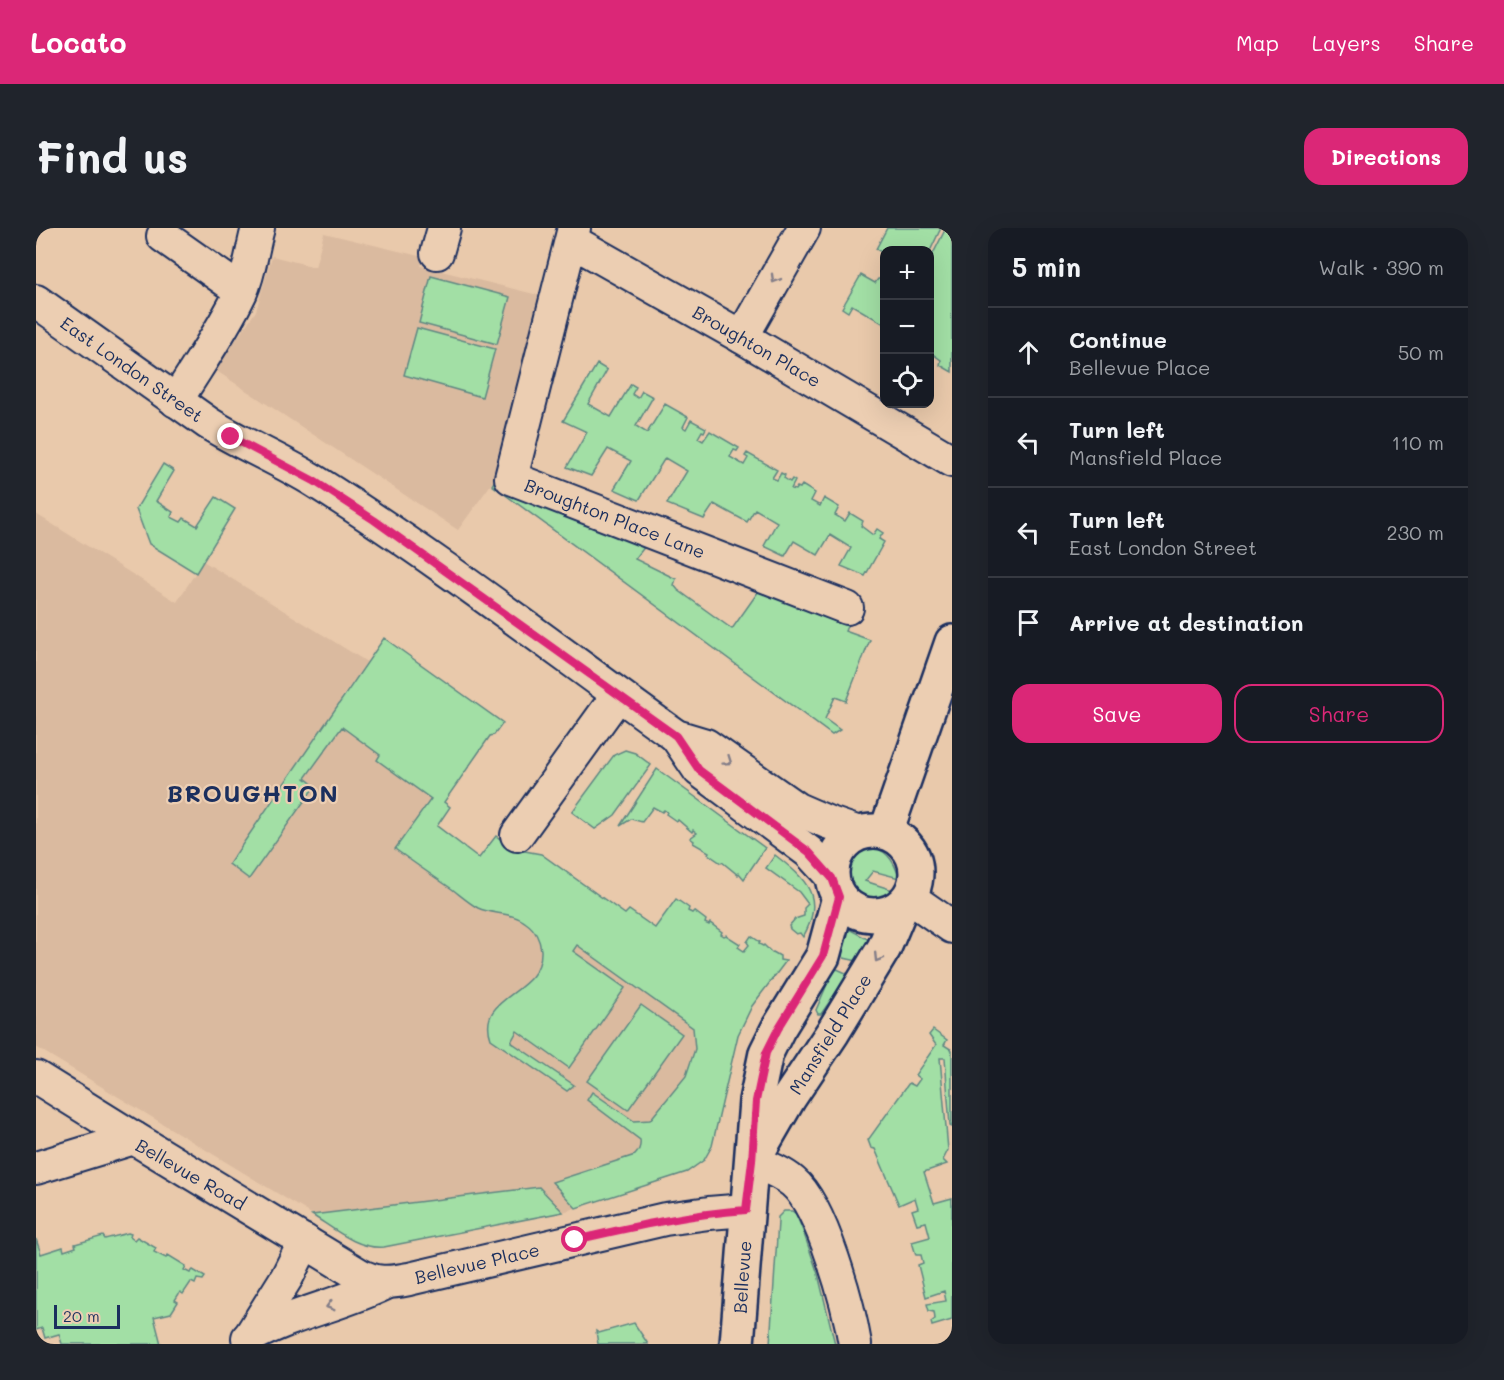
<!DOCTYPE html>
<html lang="en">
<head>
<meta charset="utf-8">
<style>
	body { margin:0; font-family:Mali,sans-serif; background:#20242c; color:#f1f3f6 }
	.controls { position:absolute; right:18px; top:18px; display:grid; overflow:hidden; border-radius:12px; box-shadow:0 6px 24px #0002 }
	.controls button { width:54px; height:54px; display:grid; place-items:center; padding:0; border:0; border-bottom:2px solid #363941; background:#171b24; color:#f1f3f6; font:30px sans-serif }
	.scale { position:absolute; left:18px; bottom:15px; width:66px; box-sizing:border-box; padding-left:6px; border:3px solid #1b2f5e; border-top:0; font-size:16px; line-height:21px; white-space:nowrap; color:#1b2f5e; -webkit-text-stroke:4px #ecceb2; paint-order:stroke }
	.stop { position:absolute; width:18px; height:18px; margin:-14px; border:4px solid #db2777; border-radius:50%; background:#fff }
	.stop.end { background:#db2777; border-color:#fff; box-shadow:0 2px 6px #0008 }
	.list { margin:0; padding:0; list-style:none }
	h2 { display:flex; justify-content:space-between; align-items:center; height:78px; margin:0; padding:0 24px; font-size:26px }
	h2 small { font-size:20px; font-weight:400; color:#9ea1a6 }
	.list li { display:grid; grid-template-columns:39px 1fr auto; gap:18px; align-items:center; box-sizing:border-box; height:90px; padding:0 24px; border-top:2px solid #363941 }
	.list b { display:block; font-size:22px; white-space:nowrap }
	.list p { margin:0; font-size:20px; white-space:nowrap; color:#9ea1a6 }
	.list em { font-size:20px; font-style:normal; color:#9ea1a6 }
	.actions { display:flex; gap:12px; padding:18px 24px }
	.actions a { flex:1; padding:14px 0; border:2px solid #db2777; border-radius:18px; text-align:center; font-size:21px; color:#db2777 }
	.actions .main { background:#db2777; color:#fff }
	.icon { flex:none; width:33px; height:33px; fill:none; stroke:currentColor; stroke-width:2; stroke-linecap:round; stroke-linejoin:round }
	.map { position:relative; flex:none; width:916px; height:1116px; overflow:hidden; border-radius:18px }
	header { display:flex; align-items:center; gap:36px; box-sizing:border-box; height:84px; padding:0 30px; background:#db2777; color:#fff }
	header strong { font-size:28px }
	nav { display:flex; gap:33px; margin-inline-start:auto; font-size:21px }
	.intro { display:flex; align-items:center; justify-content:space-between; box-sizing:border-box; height:144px; padding:0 36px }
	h1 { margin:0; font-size:42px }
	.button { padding:15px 27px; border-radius:18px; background:#db2777; color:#fff; font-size:21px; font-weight:700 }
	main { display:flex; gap:36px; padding:0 36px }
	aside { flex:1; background:#171b24; border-radius:18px; box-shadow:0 6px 24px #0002 }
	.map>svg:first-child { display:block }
</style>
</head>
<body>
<header>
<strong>Locato</strong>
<nav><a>Map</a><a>Layers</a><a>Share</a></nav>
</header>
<div class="intro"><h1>Find us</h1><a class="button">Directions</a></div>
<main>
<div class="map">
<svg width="916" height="1116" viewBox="0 0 916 1116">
	<rect width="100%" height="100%" fill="#e9c9ab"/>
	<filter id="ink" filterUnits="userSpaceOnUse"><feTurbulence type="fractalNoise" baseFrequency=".0167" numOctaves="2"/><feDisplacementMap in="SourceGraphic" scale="12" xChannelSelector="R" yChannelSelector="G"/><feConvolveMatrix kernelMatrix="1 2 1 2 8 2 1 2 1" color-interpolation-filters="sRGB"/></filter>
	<g filter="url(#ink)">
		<!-- built -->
		<g fill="#daba9f">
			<path d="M 288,5 L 387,29 L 385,38 L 506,68 L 476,227 L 422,302 L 179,142 L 220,83 L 236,28 L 279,39 Z"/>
			<path d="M 0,286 L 141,374 L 167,333 L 331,434 L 305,470 L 414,579 L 400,598 L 443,630 L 460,608 L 478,621 L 505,626 L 716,778 L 702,807 L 676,918 L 668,932 L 651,944 L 527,984 L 337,1020 L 320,1013 L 0,819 Z"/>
		</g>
		<!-- green -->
		<g fill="#a2dfa5" stroke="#5e8782" stroke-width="1.5">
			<path d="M 851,0 L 905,0 L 894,23 L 848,22 L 848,26 L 840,21 Z"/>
			<path d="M 910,0 L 916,0 L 916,144 L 904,137 L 905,132 L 894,124 L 894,32 Z"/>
			<path d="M 848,44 L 848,96 L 816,77 L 812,84 L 806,80 L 825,47 L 839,55 L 842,51 L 844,51 Z"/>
			<path d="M 395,48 L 474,69 L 461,116 L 383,95 Z"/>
			<path d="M 381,100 L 459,121 L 446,169 L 368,147 Z"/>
			<path d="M 561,136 L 571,142 L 552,176 L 575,189 L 595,156 L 600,159 L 596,166 L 602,170 L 606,163 L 617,169 L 600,198 L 611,205 L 629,176 L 652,189 L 647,199 L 650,201 L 655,192 L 670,200 L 668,204 L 666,203 L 662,210 L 667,213 L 674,203 L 703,220 L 701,223 L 698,222 L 694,229 L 708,237 L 712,230 L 709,228 L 711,225 L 741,242 L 736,250 L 741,252 L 745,245 L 749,247 L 748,250 L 754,254 L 756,251 L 759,253 L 755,261 L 759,262 L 761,259 L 764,260 L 766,257 L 779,265 L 775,273 L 784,278 L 788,270 L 803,279 L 799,287 L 809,293 L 814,285 L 827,293 L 825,298 L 837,307 L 841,301 L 847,305 L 843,311 L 848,314 L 829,348 L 805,338 L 815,320 L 794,307 L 782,327 L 758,313 L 749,328 L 728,318 L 741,294 L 719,281 L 711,294 L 678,276 L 668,291 L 631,276 L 651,243 L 629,230 L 603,272 L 578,261 L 595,233 L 572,221 L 555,248 L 531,239 L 551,204 L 527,193 Z"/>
			<path d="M 127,236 L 138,243 L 120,273 L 137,284 L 135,289 L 145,294 L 148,290 L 161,298 L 180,269 L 199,281 L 160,345 L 113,316 L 100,281 Z"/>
			<path d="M 459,252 L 613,313 L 599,331 L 640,351 L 638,357 L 642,362 L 696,401 L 727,357 L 814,391 L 809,403 L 834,412 L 810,473 L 799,469 L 789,491 L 804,502 L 796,507 L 456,257 Z"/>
			<path d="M 348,410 L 467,495 L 458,507 L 454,508 L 408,574 L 414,579 L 401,598 L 443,630 L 460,608 L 478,621 L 505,626 L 589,686 L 593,682 L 619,700 L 640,671 L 653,680 L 652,683 L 656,685 L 658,683 L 670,692 L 669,695 L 673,697 L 674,695 L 686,704 L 685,706 L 688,708 L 690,707 L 704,716 L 702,719 L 708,723 L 713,717 L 711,714 L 715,708 L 724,714 L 723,716 L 727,718 L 728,717 L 736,725 L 737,724 L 744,728 L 744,732 L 750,733 L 716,778 L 702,807 L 676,918 L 668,932 L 651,944 L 540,980 L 516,954 L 599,927 C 603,923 605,919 604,912 L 551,872 L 556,864 L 598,893 L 614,892 L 650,848 L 659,821 L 657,800 L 541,717 L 537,723 L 589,760 L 533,840 L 481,803 L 475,814 L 538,857 L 531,863 L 455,811 C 439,766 507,768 505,722 C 504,712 499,701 490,695 C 477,684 457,687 442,680 C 433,675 424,667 416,661 C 397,648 378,635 359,621 L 395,571 L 341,532 L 344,527 L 306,499 L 269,550 L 279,558 L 213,651 L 193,636 Z"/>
			<path d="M 589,522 L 599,525 L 615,537 L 579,587 L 559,601 L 536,584 L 578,527 Z"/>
			<path d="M 621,541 L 729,620 L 708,651 L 703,645 L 702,647 L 686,634 L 685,635 L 672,626 L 673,624 L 657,615 L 658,613 L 654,610 L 661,605 L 657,602 L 656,604 L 642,592 L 640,593 L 630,586 L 631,584 L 628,582 L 626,584 L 617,579 L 606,594 L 595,591 L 584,598 Z"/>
			<path d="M 832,619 C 850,620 859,634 863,650 L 837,643 L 829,653 L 860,663 C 821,697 784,625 832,619 Z"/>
			<path d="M 739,627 C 770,651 790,669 767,709 L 764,705 L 760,706 L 754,701 L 753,698 L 759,691 L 768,688 L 768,680 L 772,676 L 763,664 L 730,640 Z"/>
			<path d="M 811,700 L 837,714 L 821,733 L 808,730 L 804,722 Z"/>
			<path d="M 801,741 L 810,745 L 811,749 L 785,786 L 782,786 L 780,782 L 796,745 Z"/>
			<path d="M 605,777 L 646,806 L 592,882 L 551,853 Z"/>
			<path d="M 897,802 L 911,812 L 908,817 L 916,822 L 916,899 L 914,898 L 909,830 L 904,830 L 912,922 L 907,932 L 911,936 L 888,944 L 898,975 L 916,970 L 916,1092 L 896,1098 L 895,1094 L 899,1091 L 898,1084 L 893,1083 L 891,1076 L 910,1073 L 908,1063 L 890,1069 L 882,1037 L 887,1035 L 885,1027 L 880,1027 L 876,1014 L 894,1009 L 890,994 L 881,996 L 876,982 L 882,980 L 879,970 L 863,977 L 839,921 L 835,920 L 832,912 L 873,855 L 879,858 L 884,851 L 879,847 L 900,817 L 893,807 Z"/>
			<path d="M 503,959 L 527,984 L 348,1019 C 322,1022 297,1000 276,987 Z"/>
			<path d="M 748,983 L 756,983 L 760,986 L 767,1003 L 782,1046 L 799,1116 L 734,1116 L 742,994 L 742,989 Z"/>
			<path d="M 92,1005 L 95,1006 L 94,1009 L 98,1012 L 101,1009 L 120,1020 L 118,1024 L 130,1030 L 132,1027 L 150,1038 L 148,1042 L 154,1045 L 157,1042 L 169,1049 L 167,1052 L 161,1051 L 159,1056 L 155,1054 L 147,1066 L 144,1064 L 139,1072 L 142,1074 L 135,1085 L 118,1089 L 125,1116 L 26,1116 L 23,1106 L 9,1110 L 6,1100 L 0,1102 L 0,1011 L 5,1026 L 27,1019 L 28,1023 L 40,1019 L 39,1016 L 67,1008 L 69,1011 Z"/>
			<path d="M 598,1095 L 612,1116 L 562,1116 L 560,1103 L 563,1105 Z"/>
		</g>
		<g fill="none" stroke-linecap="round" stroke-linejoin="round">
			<defs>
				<g id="minor">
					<path d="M 538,0 L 475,250 L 811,380"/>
					<path d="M 127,8 L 205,63"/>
					<path d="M 536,13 L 706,109 L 916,233"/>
					<path d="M 401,25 L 408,0"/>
					<path d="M 0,73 L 172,195 C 207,217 245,232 280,254 C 404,332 521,423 640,508 L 670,517 L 761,581 L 791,594 L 823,605"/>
					<path d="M 706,109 L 768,0"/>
					<path d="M 140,173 C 162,137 187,102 205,64 C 214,44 216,21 222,0"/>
					<path d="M 640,508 L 663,542 L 773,624 L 796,649"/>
					<path d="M 481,607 L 582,467"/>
					<path d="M 873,669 L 916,699"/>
					<path d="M 0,849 L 98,910"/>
					<path d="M 716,933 C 731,939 745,944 757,954 C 786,978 813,1079 819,1116"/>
					<path d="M 0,940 L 98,910 L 322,1046 C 339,1056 353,1055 373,1051 L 629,991 L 673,985 L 710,982"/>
					<path d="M 214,1108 L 251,1049 L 269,1013"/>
					<path d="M 212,1110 C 255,1086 304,1077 348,1056"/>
				</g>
				<g id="major">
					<circle cx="838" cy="645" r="42"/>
					<path d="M 850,604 L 916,414"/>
					<path d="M 719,929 L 753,870 L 797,804 L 848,720 L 866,677"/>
					<path d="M 701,1116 L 720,873 L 730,825 L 742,801 L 787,728 L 803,669"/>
				</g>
			</defs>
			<!-- minor casing -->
			<use href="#minor" stroke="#1b2f5e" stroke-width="36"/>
			<!-- major casing -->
			<use href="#major" stroke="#1b2f5e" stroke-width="38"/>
			<!-- minor -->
			<use href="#minor" stroke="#ecceb2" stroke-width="32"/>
			<!-- major -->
			<use href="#major" stroke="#ecceb2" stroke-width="33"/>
		</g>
		<!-- one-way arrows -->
		<defs><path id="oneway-chevron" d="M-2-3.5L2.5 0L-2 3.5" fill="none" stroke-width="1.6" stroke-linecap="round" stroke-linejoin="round" transform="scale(1.5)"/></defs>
		<g stroke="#847e88">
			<use href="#oneway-chevron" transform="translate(739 51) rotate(120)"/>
			<use href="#oneway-chevron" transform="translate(692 533) rotate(35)"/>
			<use href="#oneway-chevron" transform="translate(842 730) rotate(122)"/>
			<use href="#oneway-chevron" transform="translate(294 1078) rotate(164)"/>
		</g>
	</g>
	<g fill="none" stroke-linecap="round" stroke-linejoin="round" filter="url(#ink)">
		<!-- route -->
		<path stroke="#db2777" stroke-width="8" d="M 195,209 L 278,253 L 338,292 L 640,508 L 663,542 L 773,624 L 796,650 L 803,669 L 787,728 L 742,801 L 730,825 L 720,873 L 716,933 L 710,982 C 652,986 596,999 539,1012"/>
	</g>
	<g text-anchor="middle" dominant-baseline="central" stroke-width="4.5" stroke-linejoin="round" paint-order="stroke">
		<!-- street labels -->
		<g font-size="18" fill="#1b2f5e" stroke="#ecceb2">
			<text transform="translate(721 118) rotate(30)">Broughton Place</text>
			<text transform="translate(96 141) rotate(35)">East London Street</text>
			<text transform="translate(579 290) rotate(21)">Broughton Place Lane</text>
			<text transform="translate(794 806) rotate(-58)">Mansfield Place</text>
			<text transform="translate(155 946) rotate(30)">Bellevue Road</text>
			<text transform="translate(441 1035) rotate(-13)">Bellevue Place</text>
			<text transform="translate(706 1049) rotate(-86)">Bellevue</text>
		</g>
		<!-- district labels -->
		<g font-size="24" font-weight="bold" letter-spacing="1.5" fill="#1b2f5e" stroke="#ecceb2">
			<text x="217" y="564">BROUGHTON</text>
		</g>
	</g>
</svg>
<div class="controls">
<button>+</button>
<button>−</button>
<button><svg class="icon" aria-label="locate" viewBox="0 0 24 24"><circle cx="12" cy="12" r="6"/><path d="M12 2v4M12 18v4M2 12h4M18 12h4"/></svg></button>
</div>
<div class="scale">20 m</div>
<div class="stop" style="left:539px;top:1012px"></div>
<div class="stop end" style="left:195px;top:209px"></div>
</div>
<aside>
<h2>5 min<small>Walk · 390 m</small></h2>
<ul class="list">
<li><svg class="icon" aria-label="ahead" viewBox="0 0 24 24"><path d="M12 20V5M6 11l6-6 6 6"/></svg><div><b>Continue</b><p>Bellevue Place</p></div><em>50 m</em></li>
<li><svg class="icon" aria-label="left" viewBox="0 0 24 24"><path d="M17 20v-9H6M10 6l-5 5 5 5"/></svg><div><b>Turn left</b><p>Mansfield Place</p></div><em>110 m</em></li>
<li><svg class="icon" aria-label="left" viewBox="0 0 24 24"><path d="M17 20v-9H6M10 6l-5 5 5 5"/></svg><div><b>Turn left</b><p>East London Street</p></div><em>230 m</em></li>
<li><svg class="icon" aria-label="arrive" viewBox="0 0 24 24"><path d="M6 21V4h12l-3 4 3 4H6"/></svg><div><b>Arrive at destination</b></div></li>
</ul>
<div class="actions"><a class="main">Save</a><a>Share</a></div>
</aside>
</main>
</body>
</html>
